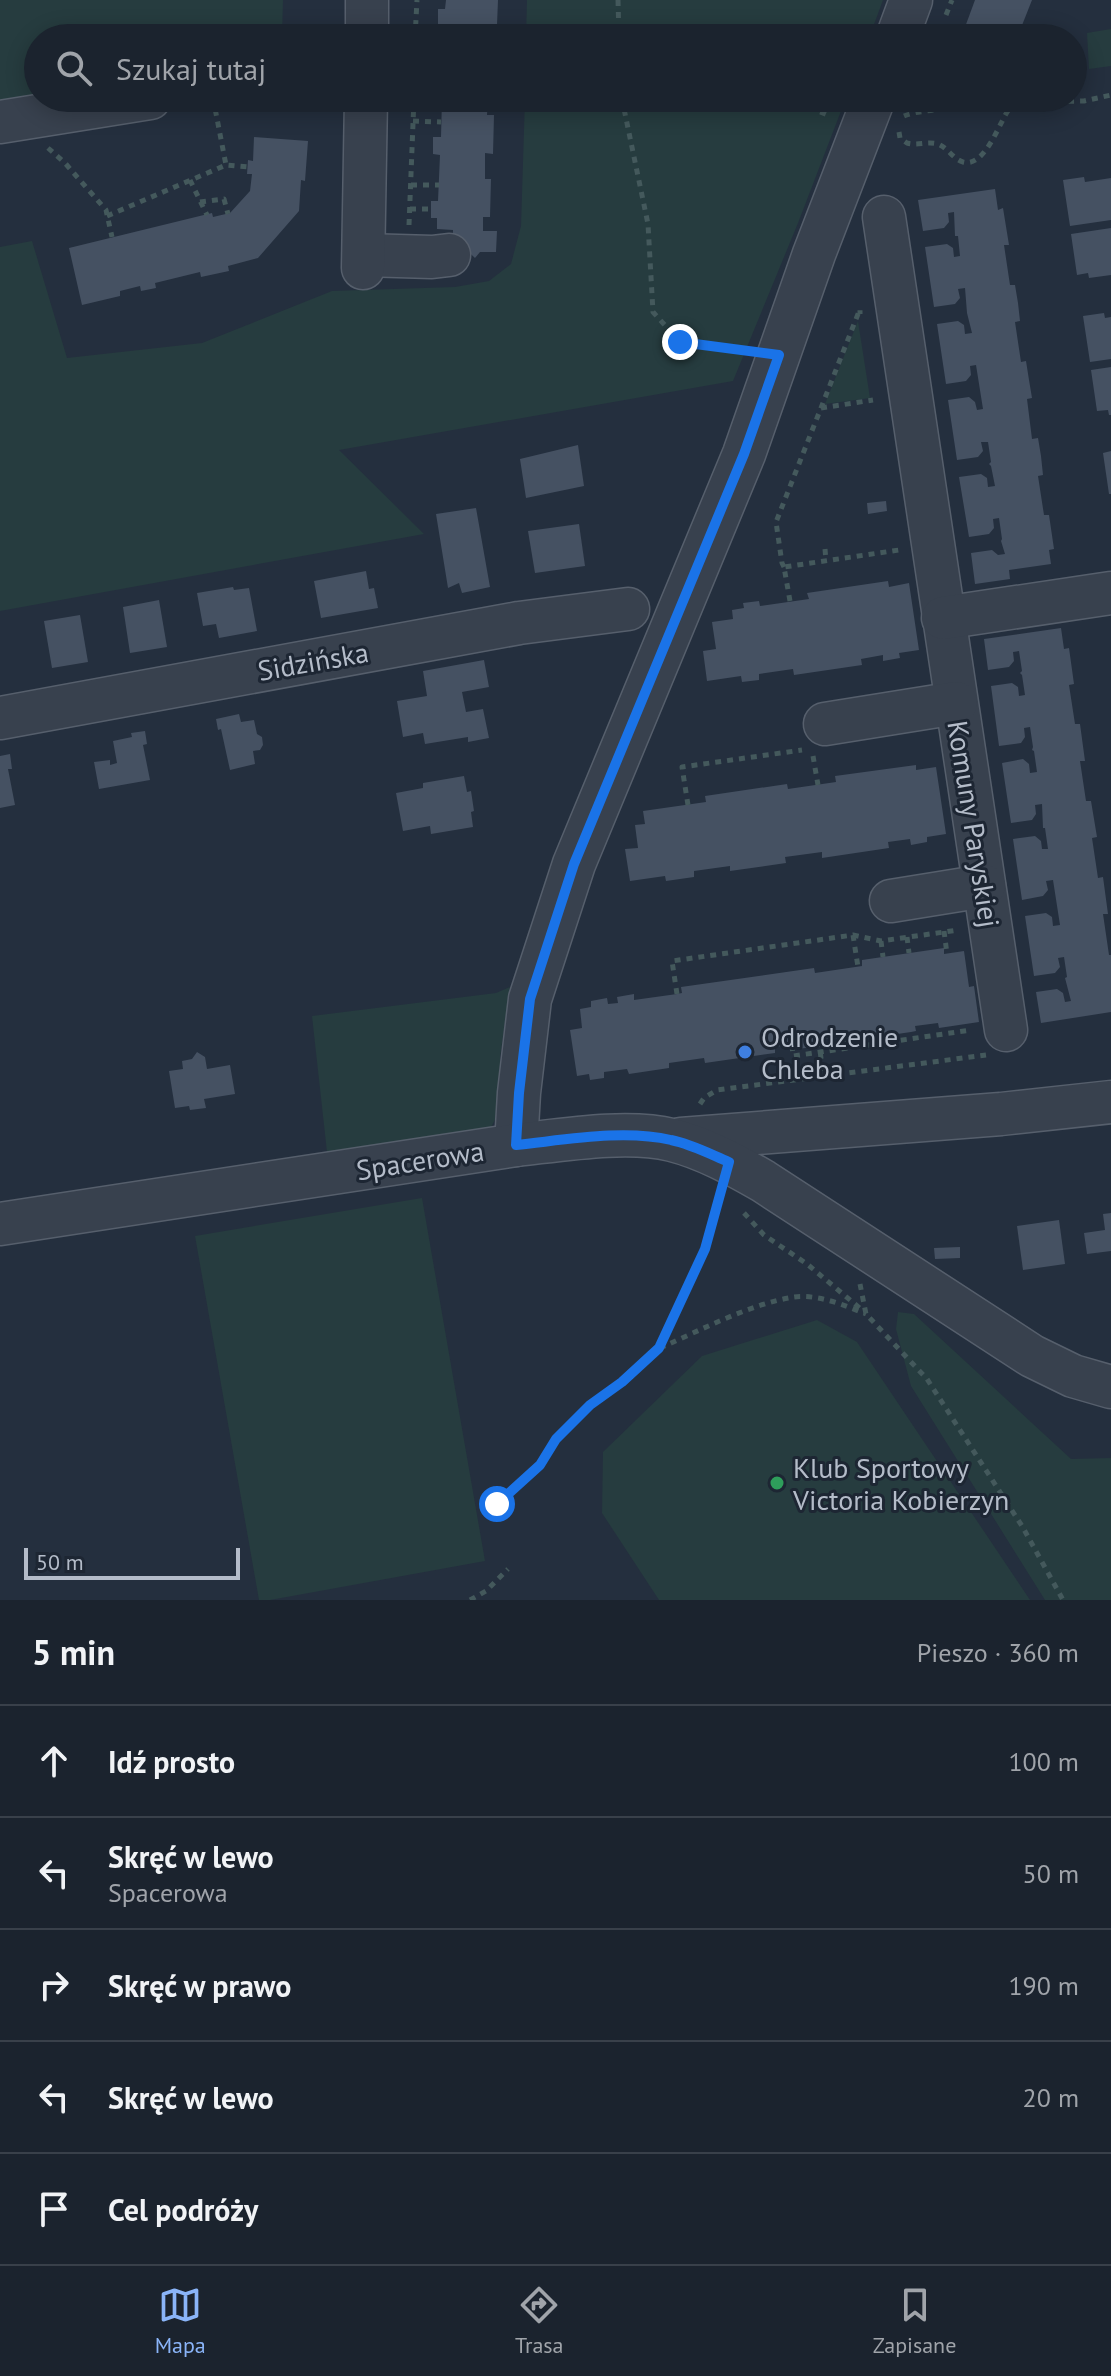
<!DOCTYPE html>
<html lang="pl">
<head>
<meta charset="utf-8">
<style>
	body { margin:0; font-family:"PT Sans",sans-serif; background:#242b36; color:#f1f3f6 }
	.scale { position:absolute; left:24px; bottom:20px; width:216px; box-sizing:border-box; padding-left:8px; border:4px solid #b4bcc9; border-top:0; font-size:22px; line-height:28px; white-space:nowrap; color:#b4bcc9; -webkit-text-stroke:6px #1d2633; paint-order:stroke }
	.stop { position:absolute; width:24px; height:24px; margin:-18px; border:6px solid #1a73e8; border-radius:50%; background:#fff }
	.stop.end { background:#1a73e8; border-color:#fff; box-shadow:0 2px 8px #0008 }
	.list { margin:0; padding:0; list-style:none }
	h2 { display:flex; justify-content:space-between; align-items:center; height:104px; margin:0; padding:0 32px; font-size:34px }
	h2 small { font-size:26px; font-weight:400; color:#a0a4aa }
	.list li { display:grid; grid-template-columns:52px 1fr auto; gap:24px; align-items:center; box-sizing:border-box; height:112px; padding:0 32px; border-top:2px solid #39404a }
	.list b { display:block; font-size:30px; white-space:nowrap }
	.list p { margin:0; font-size:26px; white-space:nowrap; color:#a0a4aa }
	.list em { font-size:26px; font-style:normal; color:#a0a4aa }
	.icon { flex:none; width:44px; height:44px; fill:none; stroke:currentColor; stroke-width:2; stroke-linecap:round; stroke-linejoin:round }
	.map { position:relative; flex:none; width:1111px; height:1600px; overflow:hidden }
	.search { position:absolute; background:#1b232e; box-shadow:0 4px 20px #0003; left:24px; right:24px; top:24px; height:88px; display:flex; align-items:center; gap:20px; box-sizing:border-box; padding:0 28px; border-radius:44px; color:#a0a4aa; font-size:30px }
	.sheet { height:664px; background:#1b232e }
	nav { display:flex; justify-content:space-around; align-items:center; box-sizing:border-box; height:112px; border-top:2px solid #39404a; background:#1b232e; font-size:22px; color:#a0a4aa }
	nav a { display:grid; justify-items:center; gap:4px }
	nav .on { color:#8ab4f8 }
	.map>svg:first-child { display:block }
</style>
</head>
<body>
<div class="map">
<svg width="1111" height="1600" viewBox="0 0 1111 1600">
	<rect width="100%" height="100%" fill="#242f3e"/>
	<!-- green -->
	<g fill="#263c3f">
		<path d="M 0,0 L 283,0 L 282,38 L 38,38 L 38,98 L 0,110 Z"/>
		<path d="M 527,0 L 883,0 L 869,38 L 526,38 Z"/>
		<path d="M 1111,29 L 1111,66 L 1089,69 L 1087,33 Z"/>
		<path d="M 525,98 L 846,98 L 798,223 L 733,381 L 339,450 L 424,534 L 0,611 L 0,247 L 32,241 L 67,358 L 202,343 L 332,291 L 455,287 L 489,281 L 511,264 L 521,226 Z"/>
		<path d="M 858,321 L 870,398 L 825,404 Z"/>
		<path d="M 510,987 L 500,1057 L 500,1110 L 489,1131 L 327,1152 L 312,1016 L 496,993 Z"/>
		<path d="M 422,1198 L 485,1561 L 270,1600 L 259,1600 L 195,1236 Z"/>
		<path d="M 898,1312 L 914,1314 L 1071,1459 L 1111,1458 L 1111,1600 L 1045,1600 L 911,1386 L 896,1329 Z"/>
		<path d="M 817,1320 L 857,1342 L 1030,1600 L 659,1600 L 602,1513 L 603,1452 L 702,1356 Z"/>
	</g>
	<!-- building -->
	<g fill="#455162">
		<path d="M 446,0 L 498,0 L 497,25 L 490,25 L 490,38 L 444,38 L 445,26 L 438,26 L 438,9 L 445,9 Z"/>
		<path d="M 975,0 L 1032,0 L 1017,38 L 961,38 Z"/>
		<path d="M 442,98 L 488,98 L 487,115 L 494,115 L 493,154 L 485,153 L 485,179 L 491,179 L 490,217 L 483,217 L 483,231 L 497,231 L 496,252 L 480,252 L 475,258 L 453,237 L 453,230 L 437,229 L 437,218 L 431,218 L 431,201 L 438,201 L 440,155 L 433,154 L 433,137 L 441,137 Z"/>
		<path d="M 254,137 L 308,141 L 305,181 L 301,180 L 299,211 L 258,258 L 228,266 L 229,271 L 201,277 L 200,272 L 155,283 L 156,288 L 141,291 L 140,286 L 120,291 L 120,296 L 82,305 L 69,248 L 212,213 L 213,217 L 230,213 L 250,191 L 252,174 L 247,174 L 248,160 L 253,161 Z"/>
		<path d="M 1084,177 L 1085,182 L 1111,178 L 1111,220 L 1070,226 L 1063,180 Z"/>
		<path d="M 995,189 L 998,210 L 1003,208 L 1009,245 L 1004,245 L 1010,285 L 1015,285 L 1018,303 L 1020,321 L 1015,322 L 1021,362 L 1026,361 L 1029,380 L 1032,398 L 1027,399 L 1032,439 L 1038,438 L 1041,456 L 1043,475 L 1038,476 L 1044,515 L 1049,515 L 1054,549 L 1049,550 L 1051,564 L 1009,570 L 1010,579 L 975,584 L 971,553 L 992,550 L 998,555 L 1005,554 L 1001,541 L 1002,539 L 999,518 L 993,519 L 994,528 L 989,534 L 969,537 L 959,477 L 981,474 L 987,478 L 988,487 L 995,486 L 991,466 L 989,464 L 991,462 L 988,442 L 981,442 L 983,451 L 978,457 L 957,460 L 948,400 L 969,397 L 975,402 L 977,410 L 983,409 L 976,365 L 970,366 L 971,375 L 966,381 L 946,384 L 937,324 L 958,321 L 964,325 L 965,334 L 972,333 L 967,313 L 965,288 L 958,289 L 960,298 L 955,304 L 934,307 L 925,247 L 947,244 L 953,248 L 954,257 L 960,256 L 958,236 L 955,236 L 954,212 L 948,213 L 949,222 L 944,228 L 923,231 L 918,200 Z"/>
		<path d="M 1111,228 L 1111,275 L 1089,278 L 1088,273 L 1077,275 L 1071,234 Z"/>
		<path d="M 1104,313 L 1105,318 L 1111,317 L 1111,359 L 1090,362 L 1083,316 Z"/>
		<path d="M 1111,367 L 1111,415 L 1109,415 L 1108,410 L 1097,411 L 1091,370 Z"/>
		<path d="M 578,445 L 584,486 L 526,498 L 520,459 Z"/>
		<path d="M 1111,451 L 1111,494 L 1109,494 L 1103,453 Z"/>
		<path d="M 886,501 L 887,511 L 868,514 L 867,503 Z"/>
		<path d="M 476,508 L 490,587 L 462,593 L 459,583 L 448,588 L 436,514 Z"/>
		<path d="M 579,524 L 585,566 L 535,573 L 528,531 Z"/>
		<path d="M 366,571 L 369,589 L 374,588 L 378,608 L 321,618 L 314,581 Z"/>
		<path d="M 888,581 L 889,587 L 909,583 L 919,650 L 899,653 L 900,658 L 883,661 L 883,655 L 861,659 L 862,665 L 794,675 L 793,669 L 759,674 L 759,680 L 742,682 L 741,676 L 707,681 L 703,651 L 716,649 L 712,622 L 733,619 L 732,610 L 744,608 L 743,603 L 759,601 L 760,606 L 809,599 L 807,593 Z"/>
		<path d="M 233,587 L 234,590 L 249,588 L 257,631 L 219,638 L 216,624 L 203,626 L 197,593 Z"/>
		<path d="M 159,600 L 167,647 L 130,653 L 123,607 Z"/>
		<path d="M 80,615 L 88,662 L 52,668 L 44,621 Z"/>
		<path d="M 1061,628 L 1064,649 L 1069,648 L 1074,684 L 1069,685 L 1075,724 L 1080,724 L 1085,761 L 1080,761 L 1086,801 L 1091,801 L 1097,837 L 1092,838 L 1098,878 L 1103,877 L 1108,914 L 1103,914 L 1109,955 L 1111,955 L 1111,1012 L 1041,1023 L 1036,992 L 1057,989 L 1063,993 L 1065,1002 L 1071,1001 L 1065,978 L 1067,977 L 1064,957 L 1058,958 L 1060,967 L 1055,973 L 1034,976 L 1025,916 L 1046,913 L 1052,917 L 1053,926 L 1060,925 L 1053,880 L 1046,881 L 1048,890 L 1043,896 L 1022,900 L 1013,839 L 1035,836 L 1041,841 L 1042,849 L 1048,849 L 1045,828 L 1043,828 L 1042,804 L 1035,805 L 1036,814 L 1032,820 L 1011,823 L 1002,763 L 1023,759 L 1029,764 L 1030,773 L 1037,772 L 1034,751 L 1032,750 L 1033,747 L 1030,727 L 1024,728 L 1025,737 L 1021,743 L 999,746 L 991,686 L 1012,683 L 1018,687 L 1019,696 L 1025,695 L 1022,675 L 1020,673 L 1022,671 L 1019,651 L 1013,652 L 1014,661 L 1009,667 L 988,670 L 984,639 Z"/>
		<path d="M 484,660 L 489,687 L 462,692 L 466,712 L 483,709 L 489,738 L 468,742 L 468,737 L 425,744 L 423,733 L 403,737 L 397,701 L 427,696 L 423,671 Z"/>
		<path d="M 239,714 L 241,722 L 254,720 L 257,734 L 262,737 L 263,745 L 260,750 L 253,751 L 255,764 L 230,770 L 221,729 L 218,730 L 216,719 Z"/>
		<path d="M 145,731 L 147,744 L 143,745 L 150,780 L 99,789 L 94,762 L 110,760 L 110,765 L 117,763 L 113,741 L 132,737 L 131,733 Z"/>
		<path d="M 10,754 L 12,769 L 8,769 L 15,805 L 0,808 L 0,756 Z"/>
		<path d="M 916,765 L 916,770 L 936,767 L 946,834 L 927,837 L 927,842 L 911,845 L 910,839 L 888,842 L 889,848 L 822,858 L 822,852 L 785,857 L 786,863 L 730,871 L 730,866 L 694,871 L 694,877 L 666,881 L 665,876 L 630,881 L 625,849 L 638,848 L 635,825 L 645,824 L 643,811 L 706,802 L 705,796 L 787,784 L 788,789 L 836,782 L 835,776 Z"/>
		<path d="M 464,776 L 467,792 L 471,791 L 474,811 L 471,812 L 473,827 L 431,834 L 430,826 L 403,831 L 396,793 L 423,788 L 423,783 Z"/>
		<path d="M 944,948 L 944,954 L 964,951 L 969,987 L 974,986 L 979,1022 L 939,1028 L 938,1023 L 915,1026 L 916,1031 L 911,1032 L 849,1041 L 848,1036 L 843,1037 L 813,1041 L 814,1047 L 797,1049 L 796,1044 L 775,1047 L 775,1053 L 705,1063 L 704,1058 L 669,1063 L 669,1068 L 629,1074 L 627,1069 L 604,1072 L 604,1078 L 590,1080 L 589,1074 L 577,1076 L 570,1030 L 582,1028 L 580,1009 L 591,1007 L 591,1001 L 607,998 L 608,1004 L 618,1003 L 617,997 L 634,994 L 634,1000 L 677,994 L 682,993 L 681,987 L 814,968 L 815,973 L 862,966 L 862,960 Z"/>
		<path d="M 197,1052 L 205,1057 L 207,1069 L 230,1065 L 235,1094 L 204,1099 L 206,1108 L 190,1110 L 189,1106 L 175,1108 L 169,1071 L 183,1069 L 182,1061 L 192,1059 Z"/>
		<path d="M 1111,1213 L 1111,1251 L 1087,1254 L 1084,1233 L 1105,1230 L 1103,1214 Z"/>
		<path d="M 1059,1220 L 1065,1264 L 1023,1270 L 1017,1226 Z"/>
		<path d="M 960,1247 L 960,1258 L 935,1259 L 934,1248 Z"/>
	</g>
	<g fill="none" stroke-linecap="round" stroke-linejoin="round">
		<defs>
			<g id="minor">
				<path d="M 367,38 L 367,0"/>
				<path d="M 897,38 L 911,0"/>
				<path d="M 0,122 L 150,98"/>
				<path d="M 884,217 L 1006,1030"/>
				<path d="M 364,255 L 432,257 L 449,255"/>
				<path d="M 363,268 L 366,98"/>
				<path d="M 943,618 L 1111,593"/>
				<path d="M 0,718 L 519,623 L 628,609"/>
				<path d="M 825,724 L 956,703"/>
				<path d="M 891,901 L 984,886"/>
				<path d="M 681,1139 L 1001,1114 L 1111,1102"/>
				<path d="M 516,1145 L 519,1093 L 530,999 L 574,864 L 744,454 L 814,254 L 874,98"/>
				<path d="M 0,1224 L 516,1145 C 562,1140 627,1129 672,1140 C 704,1148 735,1165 763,1181 L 1032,1356 L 1073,1376 L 1111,1387"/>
			</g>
		</defs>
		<!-- minor casing -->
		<use href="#minor" stroke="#565f6c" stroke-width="45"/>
		<!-- path -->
		<g stroke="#44595c" stroke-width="5" stroke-dasharray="6 6" stroke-linecap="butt">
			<path d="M 618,0 L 619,38"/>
			<path d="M 946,15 L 952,0"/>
			<path d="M 415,38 L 417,0"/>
			<path d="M 213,98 L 226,165"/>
			<path d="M 624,98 L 623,104 L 648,224 L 653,312 L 680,342 L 746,350"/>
			<path d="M 787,98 L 830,116"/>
			<path d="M 1009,109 L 1035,102 L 1084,101 L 1111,95"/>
			<path d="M 904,116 C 918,110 936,112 953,105"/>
			<path d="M 413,121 L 441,122"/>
			<path d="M 899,132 L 900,138 L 907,143 C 917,146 927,141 938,144 C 948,148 953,159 963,162 C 985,168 999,123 1009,109 L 972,101 L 953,105 L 942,98"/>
			<path d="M 48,148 L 65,163 L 106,210 L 112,237"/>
			<path d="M 190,180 L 207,215"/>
			<path d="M 411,185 L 439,185"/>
			<path d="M 200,202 L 224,199 L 228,214"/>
			<path d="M 410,209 L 431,209"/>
			<path d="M 107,216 L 226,165 L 248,167"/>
			<path d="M 409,225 L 414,98"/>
			<path d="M 821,408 L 873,400"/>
			<path d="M 825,549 L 826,561"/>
			<path d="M 784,567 L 782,563 L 776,522 L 860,309 L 860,314"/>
			<path d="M 790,601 L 784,567 L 899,550"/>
			<path d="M 813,756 L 818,785"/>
			<path d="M 688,805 L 682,767 L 802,750"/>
			<path d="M 944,931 L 947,954"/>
			<path d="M 853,935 L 858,967"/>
			<path d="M 907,937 L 909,953"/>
			<path d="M 881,941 L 883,957"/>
			<path d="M 677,994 L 672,961 L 853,935 L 881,941 L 958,930"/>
			<path d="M 843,1037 L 845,1049"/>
			<path d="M 819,1041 L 823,1076"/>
			<path d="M 792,1045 L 793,1056 L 971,1030"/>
			<path d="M 700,1104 L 704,1098 L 717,1090 L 986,1055"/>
			<path d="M 744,1213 L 764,1235 L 807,1264 L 862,1310"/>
			<path d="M 860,1284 L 866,1314 L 927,1379 L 1022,1526 L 1063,1600"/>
			<path d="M 660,1348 C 701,1330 750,1304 794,1297 C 818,1294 844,1305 866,1314"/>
			<path d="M 497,1504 L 540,1465 L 556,1439 L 590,1405 L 622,1382 L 659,1348 L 705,1249 L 719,1197"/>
			<path d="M 470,1600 L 486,1591 L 508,1569"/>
		</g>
		<!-- minor -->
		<use href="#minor" stroke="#38414e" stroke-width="42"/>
	</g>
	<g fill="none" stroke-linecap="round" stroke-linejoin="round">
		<!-- route -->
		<path stroke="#1a73e8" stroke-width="10" d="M 497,1504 L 540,1465 L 556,1439 L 590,1405 L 622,1382 L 659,1348 L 705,1249 L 729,1162 C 710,1154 691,1144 671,1140 C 623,1129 565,1140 516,1145 L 519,1093 L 530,999 L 574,864 L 744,454 L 779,355 L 680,342"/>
	</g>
	<!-- markers -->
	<circle fill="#3f7fe0" stroke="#1d2633" stroke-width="3" cx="745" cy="1052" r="8"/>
	<circle fill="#2e9e5b" stroke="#1d2633" stroke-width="3" cx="777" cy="1483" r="8"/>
	<g text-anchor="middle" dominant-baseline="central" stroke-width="6" stroke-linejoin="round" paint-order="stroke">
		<!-- street labels -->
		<g font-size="28" fill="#b4bcc9" stroke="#1d2633">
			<text transform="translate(313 661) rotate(-10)">Sidzińska</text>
			<text transform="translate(974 824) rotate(81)">Komuny Paryskiej</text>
			<text transform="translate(420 1160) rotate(-9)">Spacerowa</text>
		</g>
		<!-- poi labels -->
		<g font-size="28" fill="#b4bcc9" stroke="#1d2633" text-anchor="start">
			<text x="761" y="1036">Odrodzenie<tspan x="761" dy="32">Chleba</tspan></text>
			<text x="793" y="1467">Klub Sportowy<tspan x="793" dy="32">Victoria Kobierzyn</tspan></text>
		</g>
	</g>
</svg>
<div class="scale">50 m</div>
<div class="stop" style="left:497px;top:1504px"></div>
<div class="stop end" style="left:680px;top:342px"></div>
<div class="search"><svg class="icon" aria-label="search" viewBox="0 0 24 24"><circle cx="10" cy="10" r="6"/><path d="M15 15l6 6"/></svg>Szukaj tutaj</div>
</div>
<section class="sheet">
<h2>5 min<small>Pieszo · 360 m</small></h2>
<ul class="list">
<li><svg class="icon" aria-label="ahead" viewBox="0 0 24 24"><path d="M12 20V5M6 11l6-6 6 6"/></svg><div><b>Idź prosto</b></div><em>100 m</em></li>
<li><svg class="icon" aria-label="left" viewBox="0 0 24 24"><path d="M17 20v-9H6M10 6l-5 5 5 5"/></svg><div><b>Skręć w lewo</b><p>Spacerowa</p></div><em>50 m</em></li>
<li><svg class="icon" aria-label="right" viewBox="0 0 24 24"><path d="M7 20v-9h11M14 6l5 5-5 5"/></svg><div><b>Skręć w prawo</b></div><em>190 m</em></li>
<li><svg class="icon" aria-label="left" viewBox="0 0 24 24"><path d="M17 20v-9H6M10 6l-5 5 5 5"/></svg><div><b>Skręć w lewo</b></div><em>20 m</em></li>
<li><svg class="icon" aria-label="arrive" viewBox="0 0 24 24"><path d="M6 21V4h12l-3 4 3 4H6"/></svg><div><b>Cel podróży</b></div></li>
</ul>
</section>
<nav>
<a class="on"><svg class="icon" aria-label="map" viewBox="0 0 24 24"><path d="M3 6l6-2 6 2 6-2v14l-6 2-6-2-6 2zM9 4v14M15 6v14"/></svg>Mapa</a>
<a><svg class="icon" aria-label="directions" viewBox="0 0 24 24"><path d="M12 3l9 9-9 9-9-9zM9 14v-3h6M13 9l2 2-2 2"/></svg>Trasa</a>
<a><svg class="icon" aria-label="saved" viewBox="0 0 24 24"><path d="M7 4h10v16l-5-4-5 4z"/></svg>Zapisane</a>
</nav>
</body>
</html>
